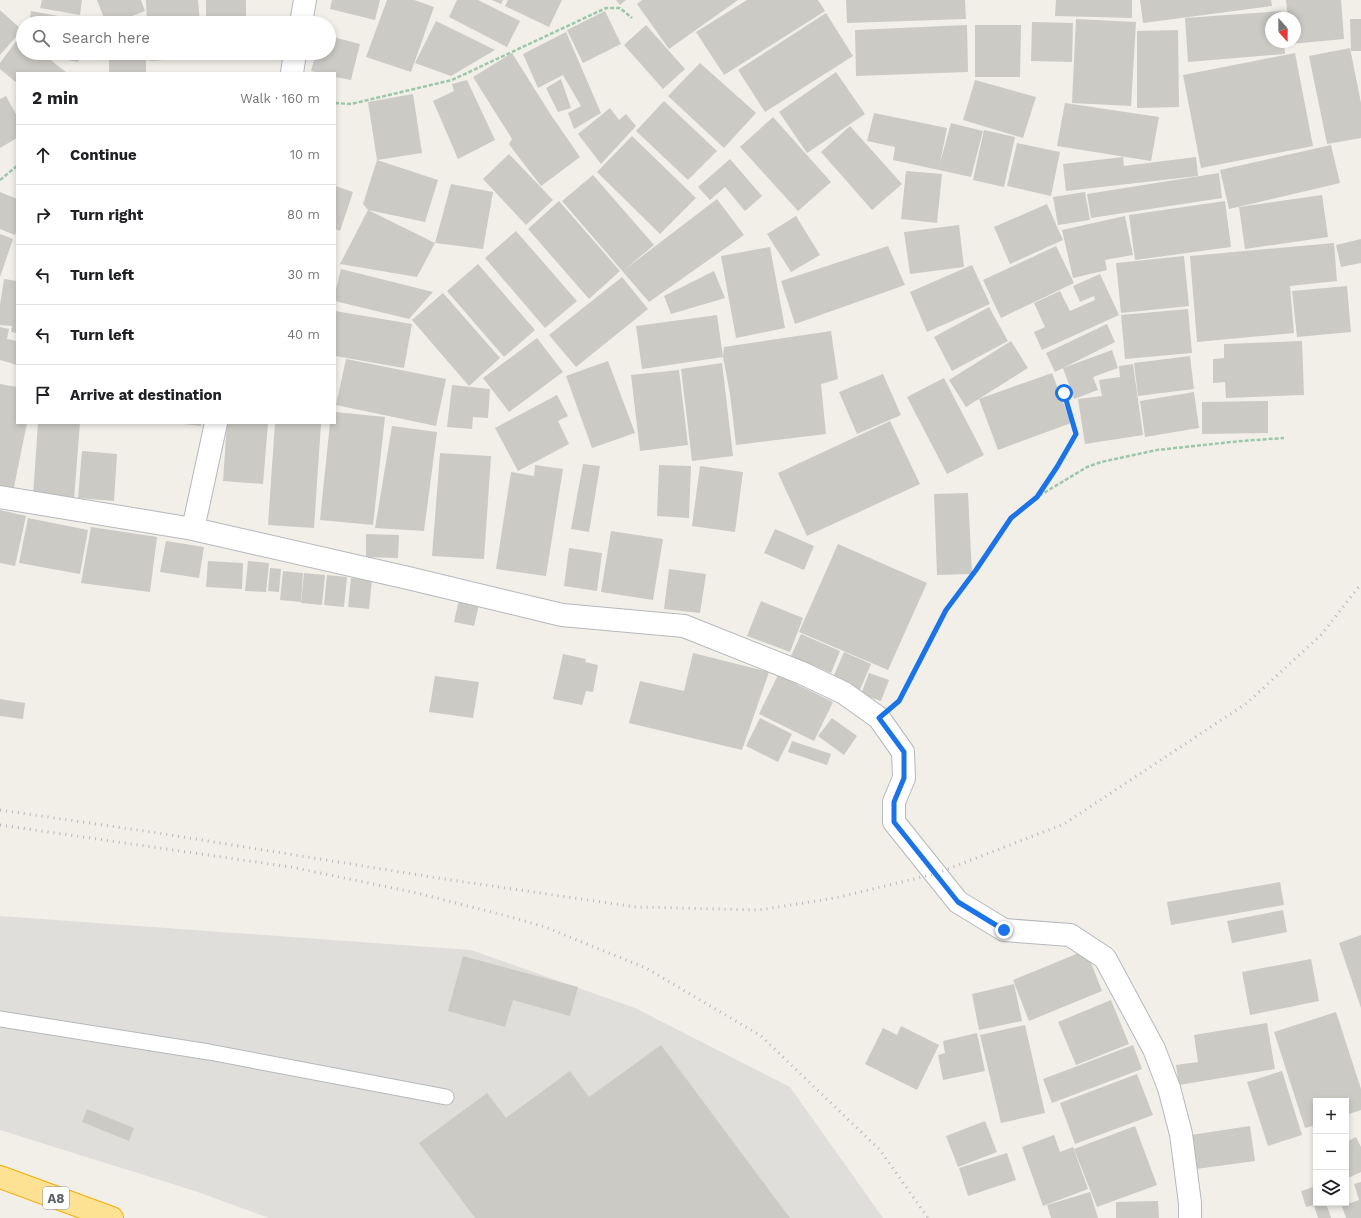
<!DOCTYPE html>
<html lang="en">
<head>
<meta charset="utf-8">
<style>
	body { margin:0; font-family:"Work Sans",sans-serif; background:#f2f2f2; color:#202124 }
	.controls { position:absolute; right:12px; bottom:12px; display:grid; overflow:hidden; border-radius:0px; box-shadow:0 2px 6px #0003 }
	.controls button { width:36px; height:36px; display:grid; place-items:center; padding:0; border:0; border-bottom:1px solid #e0e0e0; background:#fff; color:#202124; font:20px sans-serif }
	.compass { position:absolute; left:1265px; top:12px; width:36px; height:36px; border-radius:50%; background:#fff; box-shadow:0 2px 6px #0003; rotate:159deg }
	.stop { position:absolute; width:12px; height:12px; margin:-9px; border:3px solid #1a73e8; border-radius:50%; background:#fff }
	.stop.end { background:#1a73e8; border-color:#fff; box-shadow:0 1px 4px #0008 }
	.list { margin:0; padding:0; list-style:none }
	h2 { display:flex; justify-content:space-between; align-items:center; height:52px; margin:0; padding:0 16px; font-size:17px }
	h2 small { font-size:13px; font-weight:400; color:#757577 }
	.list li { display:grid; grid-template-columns:26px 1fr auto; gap:12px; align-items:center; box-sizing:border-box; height:60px; padding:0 16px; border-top:1px solid #e0e0e0 }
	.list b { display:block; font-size:15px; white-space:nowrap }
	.list em { font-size:13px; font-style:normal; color:#757577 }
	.icon { flex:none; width:22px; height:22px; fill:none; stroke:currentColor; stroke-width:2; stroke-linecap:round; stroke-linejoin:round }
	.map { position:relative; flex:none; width:1361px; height:1218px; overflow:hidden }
	.search { position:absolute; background:#fff; box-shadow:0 2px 6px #0003; left:16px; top:16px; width:320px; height:44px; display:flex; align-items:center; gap:10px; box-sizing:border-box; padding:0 14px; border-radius:22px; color:#757577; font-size:15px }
	.panel { position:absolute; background:#fff; box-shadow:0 2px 6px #0003; left:16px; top:72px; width:320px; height:352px; border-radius:0px }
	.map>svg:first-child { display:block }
</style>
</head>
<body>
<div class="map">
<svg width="1361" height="1218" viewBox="0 0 1361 1218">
	<rect width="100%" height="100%" fill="#f1efe8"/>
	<!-- industrial -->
	<path fill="#e0deda" d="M 0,916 L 471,950 L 635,1008 L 790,1087 L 883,1218 L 269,1218 L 195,1191 L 0,1130 Z"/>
	<!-- building -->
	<g fill="#cccac5">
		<path d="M 42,0 L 82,0 L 80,15 L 40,8 Z"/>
		<path d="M 97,0 L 141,0 L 145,11 L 115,23 L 106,23 Z"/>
		<path d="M 146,0 L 198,0 L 200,23 L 147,23 Z"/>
		<rect x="206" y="0" width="40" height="23"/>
		<path d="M 332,0 L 380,0 L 375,20 L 330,9 Z"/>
		<path d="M 387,0 L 414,0 L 434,7 L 411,72 L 366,57 Z"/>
		<path d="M 457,0 L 478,0 L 520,21 L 507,47 L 449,17 Z"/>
		<path d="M 492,0 L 503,0 L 501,4 Z"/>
		<path d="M 508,0 L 562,0 L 549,27 L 505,6 Z"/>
		<path d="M 616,0 L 626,0 L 620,5 Z"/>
		<path d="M 642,0 L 738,0 L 669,49 L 637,4 Z"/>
		<path d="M 747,0 L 818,0 L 825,11 L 724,75 L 696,32 Z"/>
		<path d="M 846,0 L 965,0 L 966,19 L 847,23 Z"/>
		<path d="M 1056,0 L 1132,0 L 1132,18 L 1055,16 Z"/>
		<path d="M 1140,0 L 1271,0 L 1272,6 L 1143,23 Z"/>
		<path d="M 1286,0 L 1341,0 L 1344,39 L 1290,44 L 1290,42 L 1295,42 L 1295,18 L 1288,18 Z"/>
		<path d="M 0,10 L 22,30 L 0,55 Z"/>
		<path d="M 31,11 L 86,21 L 86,23 L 29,23 Z"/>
		<path d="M 605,11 L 621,44 L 583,63 L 567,30 Z"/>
		<path d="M 1281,11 L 1282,18 L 1271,18 L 1271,42 L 1284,42 L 1285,54 L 1188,62 L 1185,18 Z"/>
		<path d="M 826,13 L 853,56 L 765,112 L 738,70 Z"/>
		<path d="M 1076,19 L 1136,22 L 1131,106 L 1072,103 Z"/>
		<path d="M 1350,19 L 1361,19 L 1361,51 L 1351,51 Z"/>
		<path d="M 436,21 L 495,50 L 451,76 L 415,63 Z"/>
		<path d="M 1032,22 L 1073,23 L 1072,62 L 1031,61 Z"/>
		<path d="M 646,25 L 685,69 L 663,89 L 624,45 Z"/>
		<path d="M 967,25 L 968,72 L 856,76 L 855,30 Z"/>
		<path d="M 975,25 L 1021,25 L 1020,77 L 975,77 Z"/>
		<path d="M 1178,30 L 1179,107 L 1137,108 L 1137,31 Z"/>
		<path d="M 566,32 L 601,113 L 574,129 L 568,113 L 581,106 L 563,75 L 538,88 L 523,54 Z"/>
		<path d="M 20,36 L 23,39 L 23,53 L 42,53 L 67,73 L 17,73 L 17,83 L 0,69 L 0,63 Z"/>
		<path d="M 329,36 L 360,44 L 351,80 L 335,77 L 335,73 L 320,73 L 311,71 L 316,53 L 329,53 Z"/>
		<path d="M 1350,48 L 1361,103 L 1361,138 L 1327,144 L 1309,56 Z"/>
		<path d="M 49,53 L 80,53 L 78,62 L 48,56 Z"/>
		<rect x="109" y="53" width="37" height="20"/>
		<path d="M 150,53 L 203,53 L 203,57 L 150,61 Z"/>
		<path d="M 512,53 L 551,115 L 580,157 L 541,186 L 514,151 L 509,144 L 512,139 L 473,77 Z"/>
		<path d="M 1295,53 L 1313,146 L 1201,168 L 1183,75 Z"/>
		<path d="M 700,63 L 756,113 L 724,148 L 668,96 Z"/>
		<path d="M 836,72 L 865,114 L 807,153 L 779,112 Z"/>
		<path d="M 561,79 L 571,108 L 558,112 L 546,88 Z"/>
		<path d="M 467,80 L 495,140 L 458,159 L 433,101 L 454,91 L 452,84 Z"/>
		<path d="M 975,80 L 1036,97 L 1023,138 L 963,120 Z"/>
		<path d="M 413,94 L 422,153 L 377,160 L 368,102 Z"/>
		<path d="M 6,96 L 17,116 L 17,138 L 0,148 L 0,99 Z"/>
		<path d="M 664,101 L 717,151 L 688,180 L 636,131 Z"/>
		<path d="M 1065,103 L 1159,117 L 1151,161 L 1057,146 Z"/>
		<path d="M 610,108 L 619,120 L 626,114 L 636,126 L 601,164 L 578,134 Z"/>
		<path d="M 874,113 L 947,128 L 940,163 L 951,123 L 983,131 L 971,177 L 893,160 L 895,147 L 867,141 Z"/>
		<path d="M 773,117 L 831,182 L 798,211 L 740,147 Z"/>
		<path d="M 850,126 L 902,184 L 872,210 L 821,152 Z"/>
		<path d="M 984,130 L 1015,137 L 1004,187 L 973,180 Z"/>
		<path d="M 632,136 L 696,198 L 660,234 L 597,172 Z"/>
		<path d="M 1017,143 L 1060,152 L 1051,196 L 1007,186 Z"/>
		<path d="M 1331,145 L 1340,183 L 1229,209 L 1220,170 Z"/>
		<path d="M 509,154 L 553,200 L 526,225 L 483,179 Z"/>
		<path d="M 1123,157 L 1124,166 L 1196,157 L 1198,176 L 1066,191 L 1063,164 Z"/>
		<path d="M 730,159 L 762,196 L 745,211 L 725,187 L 710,200 L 698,187 Z"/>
		<path d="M 377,160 L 438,180 L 425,222 L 368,210 L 363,204 Z"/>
		<path d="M 906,171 L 942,174 L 937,223 L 901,219 Z"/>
		<path d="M 1219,173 L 1222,198 L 1091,218 L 1087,194 Z"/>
		<path d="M 593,175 L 654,245 L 624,270 L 717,199 L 744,235 L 649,302 L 562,201 Z"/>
		<path d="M 451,184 L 493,192 L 483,249 L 435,243 Z"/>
		<path d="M 335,186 L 353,192 L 340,231 L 335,229 Z"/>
		<path d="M 0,192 L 17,199 L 17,230 L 15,235 L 0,229 Z"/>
		<path d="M 1085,192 L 1090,220 L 1058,225 L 1053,197 Z"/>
		<path d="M 1322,195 L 1328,237 L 1245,249 L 1239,207 Z"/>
		<path d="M 559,201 L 620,271 L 589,299 L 528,229 Z"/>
		<path d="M 1225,201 L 1231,247 L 1135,260 L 1129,215 Z"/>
		<path d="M 1047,204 L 1063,240 L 1010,264 L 994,227 Z"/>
		<path d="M 368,210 L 435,243 L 417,277 L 340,264 Z"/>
		<path d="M 796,216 L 820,255 L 791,272 L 767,234 Z"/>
		<path d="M 1125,216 L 1133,255 L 1105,260 L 1107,270 L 1073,278 L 1062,230 Z"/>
		<path d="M 959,225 L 964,267 L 910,274 L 904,232 Z"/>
		<path d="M 516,231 L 577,301 L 545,328 L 485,258 Z"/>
		<path d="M 0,234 L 13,239 L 0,277 Z"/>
		<path d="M 1361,239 L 1361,263 L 1341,267 L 1336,245 Z"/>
		<path d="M 1334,243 L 1337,281 L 1290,286 L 1294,333 L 1197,342 L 1190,256 Z"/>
		<path d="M 888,246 L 905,285 L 795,324 L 781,281 Z"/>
		<path d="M 1056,246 L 1074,283 L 1001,318 L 983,280 Z"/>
		<path d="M 770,247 L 785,328 L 736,338 L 721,256 Z"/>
		<path d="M 1184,256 L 1189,306 L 1121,313 L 1116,263 Z"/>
		<path d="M 478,264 L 535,330 L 504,357 L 447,291 Z"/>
		<path d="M 972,265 L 990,304 L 927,332 L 910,292 Z"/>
		<path d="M 341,269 L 433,292 L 409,319 L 335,301 L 335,293 Z"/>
		<path d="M 714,271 L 725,298 L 671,314 L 664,296 Z"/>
		<path d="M 1100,274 L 1119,315 L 1042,350 L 1034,332 L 1045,327 L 1034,303 L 1060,291 L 1070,311 L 1095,300 L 1094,296 L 1080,302 L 1073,286 Z"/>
		<path d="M 622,277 L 648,309 L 576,367 L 549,335 Z"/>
		<path d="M 4,279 L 17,281 L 17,333 L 11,332 L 12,326 L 0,325 L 0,305 Z"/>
		<path d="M 1347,286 L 1351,332 L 1297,337 L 1292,291 Z"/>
		<path d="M 443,293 L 500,358 L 469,386 L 412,320 Z"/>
		<path d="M 989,307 L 1008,341 L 952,371 L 934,337 Z"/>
		<path d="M 1188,309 L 1192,353 L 1125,359 L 1121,315 Z"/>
		<path d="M 335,311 L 412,324 L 404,368 L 335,356 Z"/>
		<path d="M 717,315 L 723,357 L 642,369 L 636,326 Z"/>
		<path d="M 1107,324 L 1115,342 L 1055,372 L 1046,353 Z"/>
		<path d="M 0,327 L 9,329 L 7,339 L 17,341 L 17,365 L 0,360 Z"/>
		<path d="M 831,331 L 838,379 L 821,384 L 826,434 L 736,445 L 730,394 L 723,357 L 724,347 Z"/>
		<path d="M 537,338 L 563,372 L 509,412 L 483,378 Z"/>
		<path d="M 1011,341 L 1028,368 L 966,407 L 949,380 Z"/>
		<path d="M 1302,341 L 1304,395 L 1226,398 L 1225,382 L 1213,383 L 1213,359 L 1224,358 L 1224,344 Z"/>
		<path d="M 1112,350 L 1118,368 L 1093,377 L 1098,390 L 1074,399 L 1063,368 Z"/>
		<path d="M 1190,356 L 1194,389 L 1138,396 L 1134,363 Z"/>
		<path d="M 346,359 L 446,379 L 436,426 L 336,405 Z"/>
		<path d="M 608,361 L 635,433 L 592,448 L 566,376 Z"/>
		<path d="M 722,363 L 733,456 L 692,461 L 681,369 Z"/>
		<path d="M 1133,364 L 1143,435 L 1085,444 L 1078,399 L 1102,396 L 1099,380 L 1120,377 L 1119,366 Z"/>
		<path d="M 679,370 L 688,445 L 640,451 L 631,375 Z"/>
		<path d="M 1052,373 L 1071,423 L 998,450 L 979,399 Z"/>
		<path d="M 883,374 L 901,415 L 857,434 L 839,392 Z"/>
		<path d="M 944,378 L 984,455 L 947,474 L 907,397 Z"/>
		<path d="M 0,384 L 17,387 L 17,423 L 27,423 L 13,492 L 0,489 Z"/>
		<path d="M 452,385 L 490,389 L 488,418 L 473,417 L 472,429 L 447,427 Z"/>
		<path d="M 1194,392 L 1199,428 L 1145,437 L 1140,401 Z"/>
		<path d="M 557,395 L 568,416 L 558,421 L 569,444 L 518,471 L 495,428 Z"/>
		<path d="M 1268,401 L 1268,433 L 1202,434 L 1202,402 Z"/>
		<path d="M 335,412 L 385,417 L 373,525 L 320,520 L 330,423 L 335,423 Z"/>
		<path d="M 890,421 L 920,484 L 807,536 L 778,473 Z"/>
		<path d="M 38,423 L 80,423 L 74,499 L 33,496 Z"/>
		<path d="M 183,423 L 201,423 L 201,426 L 183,424 Z"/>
		<path d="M 227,423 L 268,423 L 263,484 L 223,481 Z"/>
		<path d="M 275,423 L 321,423 L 314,528 L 268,525 Z"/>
		<path d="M 392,426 L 437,432 L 424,531 L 375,528 Z"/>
		<path d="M 82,451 L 117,454 L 114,501 L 78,498 Z"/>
		<path d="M 440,453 L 491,456 L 484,559 L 432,556 Z"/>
		<path d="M 583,464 L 600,466 L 589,532 L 571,529 Z"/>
		<path d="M 535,465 L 563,469 L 546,576 L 496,569 L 511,472 L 534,476 Z"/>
		<path d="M 659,465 L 691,466 L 689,518 L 657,516 Z"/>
		<path d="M 700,466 L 743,472 L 735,532 L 692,526 Z"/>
		<path d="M 968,493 L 972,574 L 937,575 L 934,494 Z"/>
		<path d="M 0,510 L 26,516 L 15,566 L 0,563 Z"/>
		<path d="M 28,518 L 88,530 L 80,574 L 19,563 Z"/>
		<path d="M 91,527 L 157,537 L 150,592 L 81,583 Z"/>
		<path d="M 775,529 L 814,546 L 804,570 L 764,553 Z"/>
		<path d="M 611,531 L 663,539 L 653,600 L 601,592 Z"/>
		<path d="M 366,534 L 399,535 L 398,558 L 366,557 Z"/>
		<path d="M 166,541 L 204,547 L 199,578 L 160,572 Z"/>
		<path d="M 838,544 L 927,583 L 888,670 L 799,632 Z"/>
		<path d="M 569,548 L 602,553 L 597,591 L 564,586 Z"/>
		<path d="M 208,561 L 243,563 L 242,589 L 206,587 Z"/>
		<path d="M 248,561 L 269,563 L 266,592 L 245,591 Z"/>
		<path d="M 270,568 L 281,569 L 279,592 L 268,591 Z"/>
		<path d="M 669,569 L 706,574 L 700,613 L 664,609 Z"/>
		<path d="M 283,571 L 303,573 L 301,602 L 280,600 Z"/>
		<path d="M 304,573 L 325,575 L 322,605 L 301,603 Z"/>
		<path d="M 327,575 L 347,577 L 344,607 L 324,605 Z"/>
		<path d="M 351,578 L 372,580 L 369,609 L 348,607 Z"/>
		<path d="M 460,595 L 480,600 L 474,626 L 454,622 Z"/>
		<path d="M 761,601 L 803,618 L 790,652 L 747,636 Z"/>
		<path d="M 801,634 L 840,651 L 831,673 L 791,656 Z"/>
		<path d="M 844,652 L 871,664 L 859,692 L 832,680 Z"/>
		<path d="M 693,653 L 769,672 L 742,750 L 629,723 L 640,681 L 684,691 Z"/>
		<path d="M 563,654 L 586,659 L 585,662 L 598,665 L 593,692 L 586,691 L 582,705 L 553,699 Z"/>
		<path d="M 869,673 L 889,680 L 881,701 L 861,694 Z"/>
		<path d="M 778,675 L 833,702 L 814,741 L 759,714 Z"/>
		<path d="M 435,676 L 479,682 L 473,718 L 429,712 Z"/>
		<path d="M 0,699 L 25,703 L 23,719 L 0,716 Z"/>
		<path d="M 760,718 L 792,734 L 778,762 L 746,746 Z"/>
		<path d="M 832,718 L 857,736 L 844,755 L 818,736 Z"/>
		<path d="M 792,741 L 831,754 L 827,765 L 788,752 Z"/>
		<path d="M 1280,882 L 1284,905 L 1171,925 L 1167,902 Z"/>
		<path d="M 1283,910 L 1287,932 L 1232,943 L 1227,921 Z"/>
		<path d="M 1361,935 L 1361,1008 L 1339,943 Z"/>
		<path d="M 1086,950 L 1102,991 L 1029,1021 L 1013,980 Z"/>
		<path d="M 463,956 L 578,987 L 570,1016 L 513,1000 L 505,1027 L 448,1011 Z"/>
		<path d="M 1311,959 L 1319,1001 L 1250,1015 L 1242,972 Z"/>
		<path d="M 1014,984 L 1022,1021 L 979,1030 L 972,994 Z"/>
		<path d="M 1111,1000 L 1129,1044 L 1076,1065 L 1058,1022 Z"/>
		<path d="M 1336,1012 L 1361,1089 L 1361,1110 L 1346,1115 L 1346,1101 L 1316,1101 L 1316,1125 L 1305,1128 L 1274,1032 Z"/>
		<path d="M 1267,1023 L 1275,1069 L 1179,1085 L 1176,1065 L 1198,1062 L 1194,1035 Z"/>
		<path d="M 1025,1025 L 1045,1113 L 1001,1123 L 980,1035 Z"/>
		<path d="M 901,1026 L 939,1045 L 917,1090 L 865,1064 L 883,1028 L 897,1035 Z"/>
		<path d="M 977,1033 L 985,1071 L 943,1080 L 938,1055 L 945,1053 L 943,1041 Z"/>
		<path d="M 661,1045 L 790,1218 L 475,1218 L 419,1143 L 487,1093 L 506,1118 L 570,1071 L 589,1097 Z"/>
		<path d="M 1133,1045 L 1142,1069 L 1052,1103 L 1043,1079 Z"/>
		<path d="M 1282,1071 L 1302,1135 L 1268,1146 L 1247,1082 Z"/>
		<path d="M 1137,1074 L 1153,1115 L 1075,1144 L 1060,1103 Z"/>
		<path d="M 87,1109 L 134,1128 L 129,1141 L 82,1122 Z"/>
		<path d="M 985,1121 L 997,1152 L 958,1167 L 946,1136 Z"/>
		<path d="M 1135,1126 L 1157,1185 L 1097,1207 L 1074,1149 Z"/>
		<path d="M 1250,1126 L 1255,1161 L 1196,1169 L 1191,1135 Z"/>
		<path d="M 1054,1135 L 1060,1152 L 1073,1147 L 1088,1189 L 1043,1206 L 1022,1147 Z"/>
		<path d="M 1356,1137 L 1361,1147 L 1361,1172 L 1346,1179 L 1346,1142 Z"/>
		<path d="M 1007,1153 L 1016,1180 L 968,1196 L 959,1168 Z"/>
		<path d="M 1361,1182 L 1361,1218 L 1346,1218 L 1342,1206 L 1359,1200 L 1354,1184 Z"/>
		<path d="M 1316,1186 L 1316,1203 L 1326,1203 L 1331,1218 L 1318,1218 L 1314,1205 L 1306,1207 L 1301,1191 Z"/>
		<path d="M 1090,1192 L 1098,1218 L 1051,1218 L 1047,1205 Z"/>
		<path d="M 1158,1201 L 1159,1218 L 1116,1218 L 1116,1202 Z"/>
	</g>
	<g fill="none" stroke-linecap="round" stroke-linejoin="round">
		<defs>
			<path id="lane" d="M 0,1019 L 209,1052 L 446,1097"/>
			<g id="street">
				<path d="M 301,23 L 305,0"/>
				<path d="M 292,73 L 295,53"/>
				<path d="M 0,497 L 193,529 L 408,578 L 562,615 L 684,626 L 802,673 L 844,693 L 879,718 L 903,752 L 904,778 L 894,802 L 894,822 L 958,902 L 1004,930 L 1070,935 L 1105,958 L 1154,1049 L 1169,1088 L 1181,1134 L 1190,1203 L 1190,1218"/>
				<path d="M 193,529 L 216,423"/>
			</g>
			<path id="highway" d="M 0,1177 L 112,1218"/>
		</defs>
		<!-- lane casing -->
		<use href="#lane" stroke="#b5b8bc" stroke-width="17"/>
		<!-- street casing -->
		<use href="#street" stroke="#b5b8bc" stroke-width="24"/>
		<!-- highway casing -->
		<use href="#highway" stroke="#f9ab00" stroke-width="24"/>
		<!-- path -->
		<g stroke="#9cc7a9" stroke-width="2.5" stroke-dasharray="4 2" stroke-linecap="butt">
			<path d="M 335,103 L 351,104 L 452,80 L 606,8 L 620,8 L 632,18"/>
			<path d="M 0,180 L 17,166"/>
			<path d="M 1038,495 L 1057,467 L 1076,435 L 1064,393"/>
			<path d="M 899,702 L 946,610 L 976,570 L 1011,518 L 1037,497 L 1087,467 L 1101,462 L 1157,450 L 1241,441 L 1284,438"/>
		</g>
		<!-- lane -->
		<use href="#lane" stroke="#fff" stroke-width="15"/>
		<!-- street -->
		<use href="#street" stroke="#fff" stroke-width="22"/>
		<!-- highway -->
		<use href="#highway" stroke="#fde293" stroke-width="22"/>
		<!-- rail -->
		<g stroke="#b6b7b8" stroke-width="3" stroke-dasharray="1 5" stroke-linecap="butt">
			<path d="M 0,810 L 158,833 L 444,879 L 636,907 L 759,910 L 835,898 L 935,874 L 1064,824 L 1247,703 L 1321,635 L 1361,584"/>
			<path d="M 0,825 L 291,867 L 417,893 L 511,917 L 545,927 L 646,968 L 761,1036 L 880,1150 L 928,1218"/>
		</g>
	</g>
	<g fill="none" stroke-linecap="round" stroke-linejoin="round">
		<!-- route -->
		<path stroke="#1a73e8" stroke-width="5" d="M 1004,930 L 958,902 L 894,822 L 894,802 L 904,778 L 904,752 L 879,718 L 899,701 L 946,610 L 976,570 L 1011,518 L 1037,497 L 1057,467 L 1076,434 L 1064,393"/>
	</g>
	<g text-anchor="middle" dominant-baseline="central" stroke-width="3" stroke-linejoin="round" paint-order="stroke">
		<!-- shield labels -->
		<rect fill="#fff" stroke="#8f9295" stroke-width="1" x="43" y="1187" width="26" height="22" rx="3"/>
		<g font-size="13" font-weight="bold" fill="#5f6368">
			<text x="56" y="1198">A8</text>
		</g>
	</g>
</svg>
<div class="controls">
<button>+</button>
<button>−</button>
<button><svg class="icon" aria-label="layers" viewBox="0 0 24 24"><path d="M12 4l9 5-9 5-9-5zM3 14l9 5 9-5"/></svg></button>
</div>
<svg class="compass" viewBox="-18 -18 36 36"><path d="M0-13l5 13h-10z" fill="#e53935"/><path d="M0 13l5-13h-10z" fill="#757577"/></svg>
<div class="stop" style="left:1064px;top:393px"></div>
<div class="stop end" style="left:1004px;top:930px"></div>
<div class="search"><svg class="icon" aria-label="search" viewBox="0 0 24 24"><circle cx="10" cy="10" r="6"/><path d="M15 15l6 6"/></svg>Search here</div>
<section class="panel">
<h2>2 min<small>Walk · 160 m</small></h2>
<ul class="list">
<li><svg class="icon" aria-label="ahead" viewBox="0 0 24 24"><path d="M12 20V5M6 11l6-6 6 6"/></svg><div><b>Continue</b></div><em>10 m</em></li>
<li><svg class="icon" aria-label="right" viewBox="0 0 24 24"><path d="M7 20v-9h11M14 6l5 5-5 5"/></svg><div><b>Turn right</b></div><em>80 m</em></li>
<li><svg class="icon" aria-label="left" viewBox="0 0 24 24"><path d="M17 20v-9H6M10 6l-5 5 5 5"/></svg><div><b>Turn left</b></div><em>30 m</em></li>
<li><svg class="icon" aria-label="left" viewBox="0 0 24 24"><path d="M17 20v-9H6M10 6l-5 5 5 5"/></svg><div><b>Turn left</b></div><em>40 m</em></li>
<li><svg class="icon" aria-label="arrive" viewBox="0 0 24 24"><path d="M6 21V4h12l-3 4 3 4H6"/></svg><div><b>Arrive at destination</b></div></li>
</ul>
</section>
</div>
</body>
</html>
